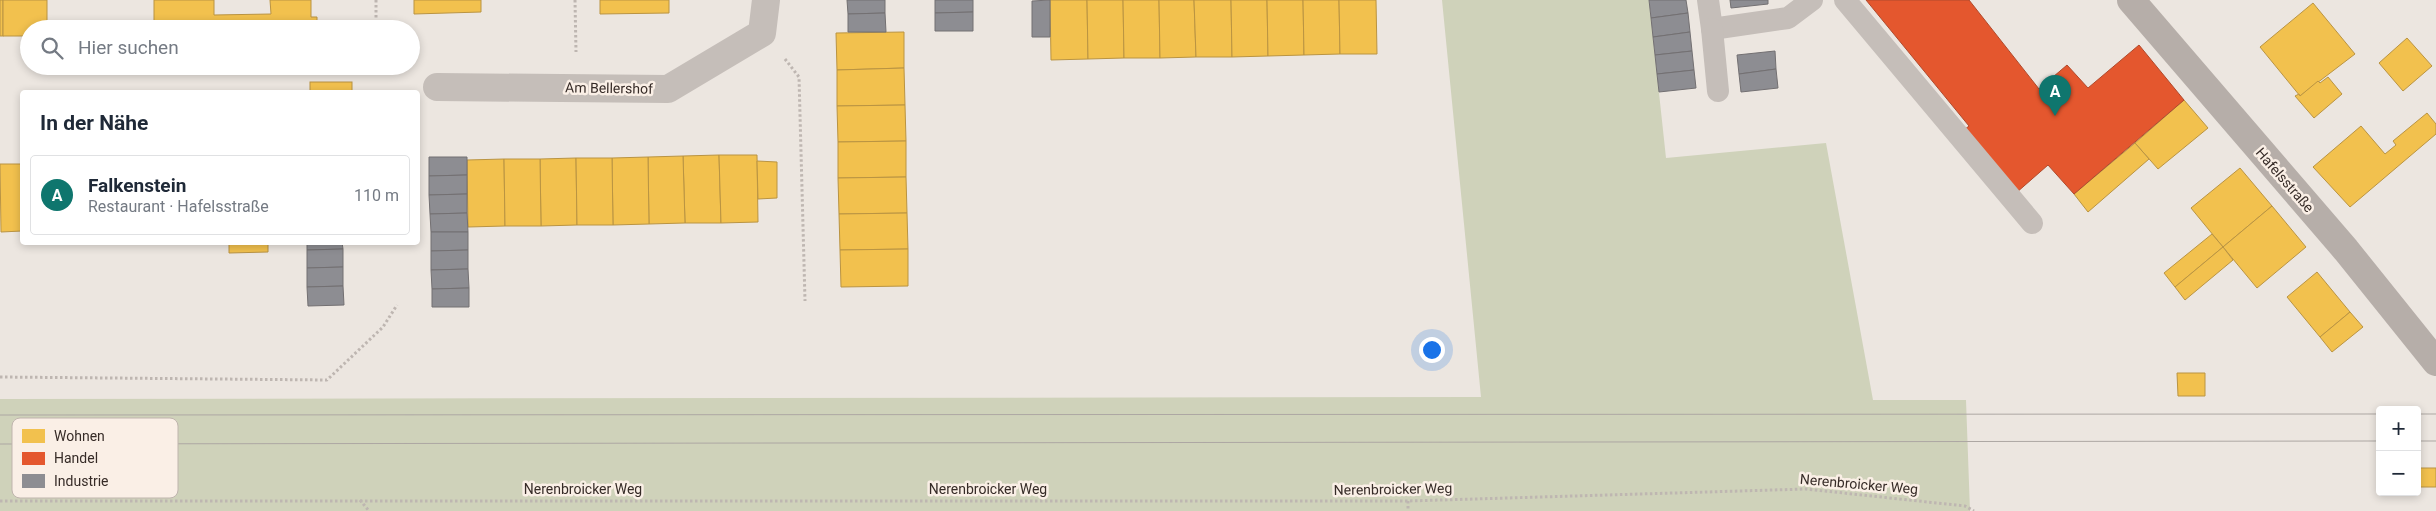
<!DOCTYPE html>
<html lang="de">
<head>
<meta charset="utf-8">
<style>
	body { margin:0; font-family:Roboto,sans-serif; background:#f6f6f7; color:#1f2937 }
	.controls { position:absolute; right:15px; bottom:15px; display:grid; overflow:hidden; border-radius:5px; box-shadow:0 2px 8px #0003 }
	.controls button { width:45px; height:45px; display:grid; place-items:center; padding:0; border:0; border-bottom:1px solid #e0e1e3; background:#fff; color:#1f2937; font:25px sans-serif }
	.you { position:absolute; left:1431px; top:349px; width:18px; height:18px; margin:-12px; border:4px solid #fff; border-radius:50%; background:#1a73e8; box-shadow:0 0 0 8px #1a73e833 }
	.badge { display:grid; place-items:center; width:32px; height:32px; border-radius:50%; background:#0f766e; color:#fff; font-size:16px; font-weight:700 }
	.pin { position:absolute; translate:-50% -41px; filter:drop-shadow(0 1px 2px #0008) }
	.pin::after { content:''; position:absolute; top:26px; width:18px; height:15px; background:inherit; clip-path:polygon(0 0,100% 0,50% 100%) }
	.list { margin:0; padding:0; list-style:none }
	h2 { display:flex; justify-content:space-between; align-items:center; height:65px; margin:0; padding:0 20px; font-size:21px }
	h2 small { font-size:16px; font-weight:400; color:#747a83 }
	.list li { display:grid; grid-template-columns:32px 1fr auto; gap:15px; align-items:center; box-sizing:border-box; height:80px; margin:0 10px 10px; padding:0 10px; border:1px solid #e0e1e3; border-radius:5px }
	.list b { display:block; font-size:19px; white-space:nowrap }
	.list p { margin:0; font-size:16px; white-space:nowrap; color:#747a83 }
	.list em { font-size:16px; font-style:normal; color:#747a83 }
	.icon { flex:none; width:28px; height:28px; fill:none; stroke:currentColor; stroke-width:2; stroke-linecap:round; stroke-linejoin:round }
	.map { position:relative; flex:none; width:2436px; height:511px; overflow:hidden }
	.search { position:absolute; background:#fff; box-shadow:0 2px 8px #0003; left:20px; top:20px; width:400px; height:55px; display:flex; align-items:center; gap:12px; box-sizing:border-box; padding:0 18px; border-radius:28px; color:#747a83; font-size:19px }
	.panel { position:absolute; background:#fff; box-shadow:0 2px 8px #0003; left:20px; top:90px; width:400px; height:155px; border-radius:5px }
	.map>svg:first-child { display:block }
</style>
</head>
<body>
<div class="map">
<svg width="2436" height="511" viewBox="0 0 2436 511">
	<rect width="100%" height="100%" fill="#ece6e0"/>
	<!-- green -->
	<path fill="#cfd2ba" d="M 1442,0 L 1649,0 L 1666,158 L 1826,143 L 1873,400 L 1966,400 L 1970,511 L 0,511 L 0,399 L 1481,397 Z"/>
	<!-- homes -->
	<g fill="#f2c14e" stroke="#ba9442">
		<rect x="0" y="0" width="3" height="36"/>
		<path d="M 3,0 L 47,0 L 47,29 L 29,29 L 29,36 L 3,36 Z"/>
		<path d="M 154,0 L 214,0 L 214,15 L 271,14 L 270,0 L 311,0 L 311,17 L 317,17 L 317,29 L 154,29 Z"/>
		<path d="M 414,0 L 481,0 L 481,12 L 414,14 Z"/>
		<path d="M 600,0 L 669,0 L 669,13 L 600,14 Z"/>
		<path d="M 1050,0 L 1087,0 L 1088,59 L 1051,60 Z"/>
		<path d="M 1087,0 L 1123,0 L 1124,58 L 1088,59 Z"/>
		<path d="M 1123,0 L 1159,0 L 1160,58 L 1124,58 Z"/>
		<path d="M 1159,0 L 1194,0 L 1196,57 L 1160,58 Z"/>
		<path d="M 1194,0 L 1231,0 L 1232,57 L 1196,57 Z"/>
		<path d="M 1231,0 L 1267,0 L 1268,56 L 1232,57 Z"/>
		<path d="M 1267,0 L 1303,0 L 1304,55 L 1268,56 Z"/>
		<path d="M 1303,0 L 1339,0 L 1340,54 L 1304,55 Z"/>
		<path d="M 1339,0 L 1376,0 L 1377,54 L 1340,54 Z"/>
		<path d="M 2313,3 L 2355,54 L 2300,96 L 2260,47 Z"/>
		<path d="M 904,32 L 904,68 L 837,70 L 836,33 Z"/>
		<path d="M 2407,38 L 2432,66 L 2403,91 L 2379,63 Z"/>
		<path d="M 904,68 L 905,105 L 837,106 L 837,70 Z"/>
		<path d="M 2328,77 L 2342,94 L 2314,118 L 2295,96 L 2299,94 L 2300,96 L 2318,81 L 2320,83 Z"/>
		<rect x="310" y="82" width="42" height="10"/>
		<path d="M 2184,100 L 2208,128 L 2158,169 L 2135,143 Z"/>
		<path d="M 905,105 L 906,141 L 838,142 L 837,106 Z"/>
		<path d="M 2427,113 L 2436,124 L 2436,134 L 2350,207 L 2313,167 L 2361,126 L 2385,154 L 2396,145 L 2393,141 Z"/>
		<path d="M 906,141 L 906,177 L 838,178 L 838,142 Z"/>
		<path d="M 2135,143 L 2149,159 L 2088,212 L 2074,194 Z"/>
		<path d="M 719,155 L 721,223 L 685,223 L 683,156 Z"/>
		<path d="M 719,155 L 757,155 L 758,222 L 721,223 Z"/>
		<path d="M 683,156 L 685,223 L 649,224 L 648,157 Z"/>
		<path d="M 648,157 L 649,224 L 613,225 L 612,158 Z"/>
		<path d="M 576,158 L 577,225 L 541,226 L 540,159 Z"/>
		<path d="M 576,158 L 612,158 L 613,225 L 577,225 Z"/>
		<path d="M 504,159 L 505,226 L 468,227 L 467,160 Z"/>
		<path d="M 504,159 L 540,159 L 541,226 L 505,226 Z"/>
		<path d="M 757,161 L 777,162 L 777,198 L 758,199 Z"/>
		<path d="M 0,164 L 22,164 L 22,231 L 1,232 Z"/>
		<path d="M 2240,168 L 2272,206 L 2223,247 L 2191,208 Z"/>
		<path d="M 906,177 L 907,213 L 839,214 L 838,178 Z"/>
		<path d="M 2272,206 L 2306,247 L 2257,288 L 2223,247 Z"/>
		<path d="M 907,213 L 908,249 L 840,250 L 839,214 Z"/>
		<path d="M 2212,234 L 2223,247 L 2175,287 L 2164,273 Z"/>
		<path d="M 229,242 L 268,242 L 268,252 L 229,253 Z"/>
		<path d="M 2223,247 L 2233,260 L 2185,300 L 2175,287 Z"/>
		<path d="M 908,249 L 908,286 L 841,287 L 840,250 Z"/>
		<path d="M 2317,272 L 2350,312 L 2320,337 L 2287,297 Z"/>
		<path d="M 2350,312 L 2363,327 L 2332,352 L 2320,337 Z"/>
		<path d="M 2177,373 L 2205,373 L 2205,396 L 2178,396 Z"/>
		<rect x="2417" y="468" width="19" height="19"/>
	</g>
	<!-- shops -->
	<path fill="#e4572e" stroke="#b04a2c" d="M 1866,0 L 1969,0 L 2039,89 L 2067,65 L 2088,88 L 2139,45 L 2184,100 L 2074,194 L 2048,165 L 2016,193 L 1964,130 L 1969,126 Z"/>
	<!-- industry -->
	<g fill="#8d8d92" stroke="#737072">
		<path d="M 847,0 L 885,0 L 885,13 L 848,14 Z"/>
		<path d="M 935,0 L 973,0 L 973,12 L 935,13 Z"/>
		<path d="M 1050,0 L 1050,37 L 1032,37 L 1032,1 Z"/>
		<path d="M 1649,0 L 1686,0 L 1688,13 L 1651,18 Z"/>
		<path d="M 1730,0 L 1768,0 L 1768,4 L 1731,8 Z"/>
		<path d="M 973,12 L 973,31 L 935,31 L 935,13 Z"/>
		<path d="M 885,13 L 886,32 L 848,32 L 848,14 Z"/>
		<path d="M 1688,13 L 1690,32 L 1653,37 L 1651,18 Z"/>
		<path d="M 1690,32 L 1692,51 L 1655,55 L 1653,37 Z"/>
		<path d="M 1692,51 L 1694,70 L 1657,74 L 1655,55 Z"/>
		<path d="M 1775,51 L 1776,69 L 1739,74 L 1737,55 Z"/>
		<path d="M 1776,69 L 1778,88 L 1741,92 L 1739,74 Z"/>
		<path d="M 1694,70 L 1696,88 L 1659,92 L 1657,74 Z"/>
		<path d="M 429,157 L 467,157 L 467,175 L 429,176 Z"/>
		<path d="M 467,175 L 467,194 L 429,195 L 429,176 Z"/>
		<path d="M 467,194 L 467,213 L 430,214 L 429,195 Z"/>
		<path d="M 467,213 L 468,232 L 431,232 L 430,214 Z"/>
		<path d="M 431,232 L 468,232 L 468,250 L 431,251 Z"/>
		<path d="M 307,242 L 342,242 L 343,249 L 307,250 Z"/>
		<path d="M 343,249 L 343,267 L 307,268 L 307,250 Z"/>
		<path d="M 468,250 L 468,269 L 431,270 L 431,251 Z"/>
		<path d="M 343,267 L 343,286 L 307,287 L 307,268 Z"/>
		<path d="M 468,269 L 469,288 L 432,289 L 431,270 Z"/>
		<path d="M 343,286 L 344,305 L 308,306 L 307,287 Z"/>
		<path d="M 469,288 L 469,307 L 432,307 L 432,289 Z"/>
	</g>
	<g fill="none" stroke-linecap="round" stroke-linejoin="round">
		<!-- path -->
		<g stroke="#beb6b1" stroke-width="3" stroke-dasharray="2.5 2.5" stroke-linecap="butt">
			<path d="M 376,0 L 376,29"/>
			<path d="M 575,0 L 576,52"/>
			<path d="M 785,59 L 799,77 L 805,301"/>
			<path d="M 0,377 L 327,380 L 383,327 L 397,305"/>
			<path d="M 360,500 L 369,511"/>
			<path d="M 0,501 L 1408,501 L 1806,489 L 1965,506 L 1974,511"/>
			<path d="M 1408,501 L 1408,511"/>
		</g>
		<!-- lane -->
		<g stroke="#c5beb9" stroke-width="22">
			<path d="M 1708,0 L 1712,29 L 1788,18 L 1812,0"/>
			<path d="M 1845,0 L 2032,223"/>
			<path d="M 1712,29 L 1718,91"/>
		</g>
		<!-- street -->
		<path stroke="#c5beb9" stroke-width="28" d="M 437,87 L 668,89 L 762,33 L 766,0"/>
		<!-- secondary -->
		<path stroke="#b6aea9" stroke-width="28" d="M 2131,0 L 2346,250 L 2436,362"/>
		<!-- tram -->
		<g stroke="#ada7a3" stroke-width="1">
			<path d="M 2417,414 L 2436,414"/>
			<path d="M 0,415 L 2380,414"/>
			<path d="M 2417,441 L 2436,441"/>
			<path d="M 0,444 L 2380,441"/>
		</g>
	</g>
	<g text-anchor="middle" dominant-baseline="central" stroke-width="5" stroke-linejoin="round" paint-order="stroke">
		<!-- street labels -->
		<g font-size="14" fill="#362b27" stroke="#faefe6">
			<text transform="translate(609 88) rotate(1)">Am Bellershof</text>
			<text transform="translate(2285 180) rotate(49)">Hafelsstraße</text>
			<text transform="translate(1859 484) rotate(5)">Nerenbroicker Weg</text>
			<text x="583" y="489">Nerenbroicker Weg</text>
			<text x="988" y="489">Nerenbroicker Weg</text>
			<text transform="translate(1393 489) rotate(-1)">Nerenbroicker Weg</text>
		</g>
	</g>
	<!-- legend -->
	<rect x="12" y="418" width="166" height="80" rx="8" fill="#faefe6" stroke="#bfb4ad" stroke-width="1"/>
	<rect x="22" y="429" width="23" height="14" fill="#f2c14e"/>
	<rect x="22" y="452" width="23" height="13" fill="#e4572e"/>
	<rect x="22" y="474" width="23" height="14" fill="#8d8d92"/>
	<g font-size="14" fill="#362b27">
		<text x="54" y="441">Wohnen</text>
		<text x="54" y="463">Handel</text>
		<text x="54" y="486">Industrie</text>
	</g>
</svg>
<div class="controls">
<button>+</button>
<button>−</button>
</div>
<div class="you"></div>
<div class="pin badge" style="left:2055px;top:116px">A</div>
<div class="search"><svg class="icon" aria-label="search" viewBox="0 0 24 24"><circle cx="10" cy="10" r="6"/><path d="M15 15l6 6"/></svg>Hier suchen</div>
<section class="panel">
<h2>In der Nähe<small></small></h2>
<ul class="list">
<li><span class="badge">A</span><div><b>Falkenstein</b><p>Restaurant · Hafelsstraße</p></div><em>110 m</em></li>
</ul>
</section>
</div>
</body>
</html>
